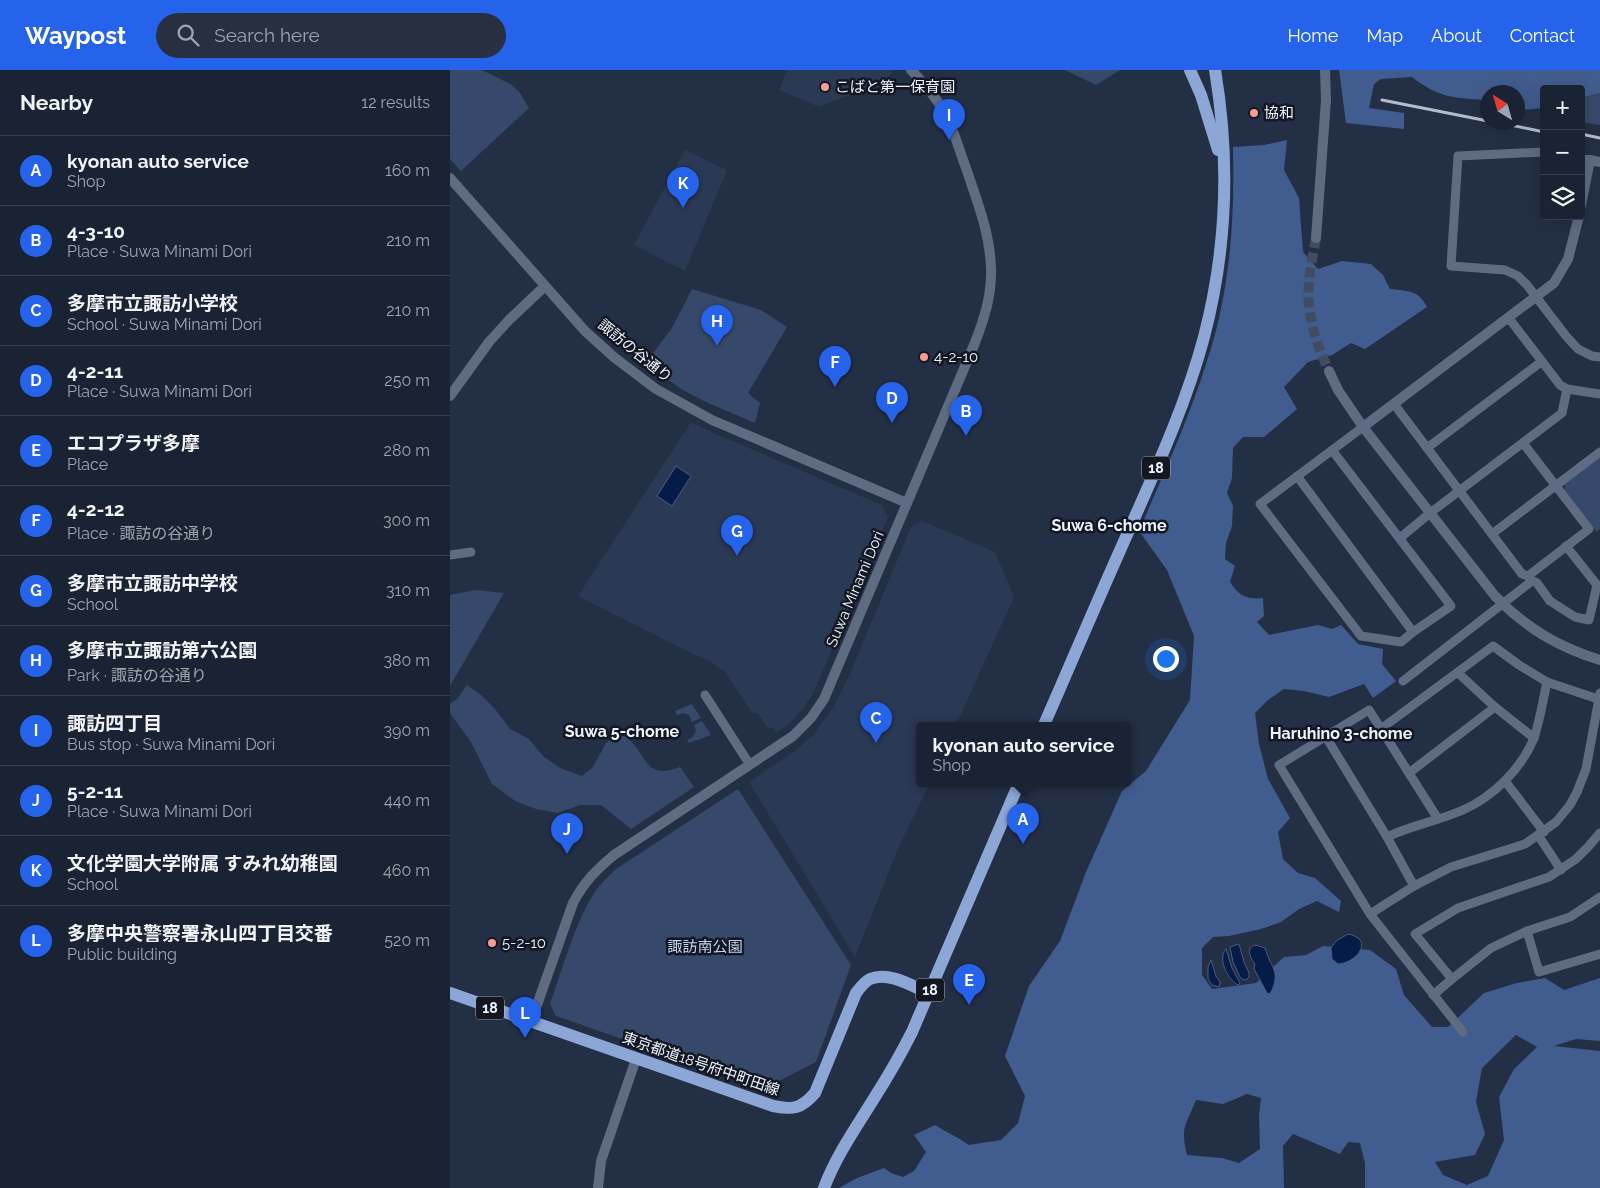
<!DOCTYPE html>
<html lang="en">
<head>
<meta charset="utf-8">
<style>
	body { margin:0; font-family:Raleway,"Noto Sans JP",sans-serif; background:#272f40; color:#f1f3f6 }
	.controls { position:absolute; right:15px; top:15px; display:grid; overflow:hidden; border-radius:5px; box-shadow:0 5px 20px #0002 }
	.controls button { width:45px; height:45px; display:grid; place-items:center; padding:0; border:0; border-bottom:1px solid #38404f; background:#1a2334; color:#f1f3f6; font:25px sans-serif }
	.compass { position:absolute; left:1030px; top:15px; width:45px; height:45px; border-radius:50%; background:#1a2334; box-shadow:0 5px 20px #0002; rotate:323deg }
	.you { position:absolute; left:715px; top:588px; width:18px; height:18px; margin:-12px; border:4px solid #fff; border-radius:50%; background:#1a73e8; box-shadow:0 0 0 8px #1a73e833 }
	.badge { display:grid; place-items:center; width:32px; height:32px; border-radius:50%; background:#2563eb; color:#fff; font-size:16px; font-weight:700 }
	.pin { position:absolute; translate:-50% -41px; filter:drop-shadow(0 1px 2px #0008) }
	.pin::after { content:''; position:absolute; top:26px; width:18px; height:15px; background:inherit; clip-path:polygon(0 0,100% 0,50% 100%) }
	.popup { position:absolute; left:466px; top:652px; width:215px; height:65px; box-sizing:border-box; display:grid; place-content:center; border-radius:5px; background:#1a2334; filter:drop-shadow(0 1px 4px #0005); font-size:16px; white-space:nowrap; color:#9fa4ac }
	.popup b { font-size:19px; color:#f1f3f6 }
	.popup::after { content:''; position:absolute; left:50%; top:100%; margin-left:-10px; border:10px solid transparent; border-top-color:#1a2334 }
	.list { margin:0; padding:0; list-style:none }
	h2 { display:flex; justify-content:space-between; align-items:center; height:65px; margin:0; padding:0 20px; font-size:21px }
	h2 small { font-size:16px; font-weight:400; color:#9fa4ac }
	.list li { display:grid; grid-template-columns:32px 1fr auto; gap:15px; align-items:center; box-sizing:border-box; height:70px; padding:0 20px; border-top:1px solid #38404f }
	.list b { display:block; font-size:19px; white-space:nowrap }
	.list p { margin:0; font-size:16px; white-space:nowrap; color:#9fa4ac }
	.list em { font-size:16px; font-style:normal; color:#9fa4ac }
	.icon { flex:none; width:28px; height:28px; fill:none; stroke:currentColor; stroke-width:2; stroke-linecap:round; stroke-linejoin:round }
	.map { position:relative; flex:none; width:1150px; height:1118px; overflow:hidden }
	header { display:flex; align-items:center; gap:30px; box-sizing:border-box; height:70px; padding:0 25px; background:#2563eb; color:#fff }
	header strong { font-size:24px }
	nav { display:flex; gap:28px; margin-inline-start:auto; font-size:18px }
	.search { width:350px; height:45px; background:#272f40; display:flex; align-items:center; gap:12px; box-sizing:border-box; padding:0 18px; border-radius:28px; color:#9fa4ac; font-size:19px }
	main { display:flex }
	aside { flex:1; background:#1a2334 }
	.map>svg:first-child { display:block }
</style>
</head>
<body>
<header>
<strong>Waypost</strong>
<div class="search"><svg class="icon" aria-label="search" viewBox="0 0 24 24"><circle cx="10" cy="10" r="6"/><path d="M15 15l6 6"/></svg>Search here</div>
<nav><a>Home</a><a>Map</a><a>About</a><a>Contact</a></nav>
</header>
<main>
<aside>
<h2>Nearby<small>12 results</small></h2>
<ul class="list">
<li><span class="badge">A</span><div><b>kyonan auto service</b><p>Shop</p></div><em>160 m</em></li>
<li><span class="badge">B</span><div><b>4-3-10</b><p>Place · Suwa Minami Dori</p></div><em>210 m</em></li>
<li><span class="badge">C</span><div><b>多摩市立諏訪小学校</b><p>School · Suwa Minami Dori</p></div><em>210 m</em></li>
<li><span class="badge">D</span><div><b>4-2-11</b><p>Place · Suwa Minami Dori</p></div><em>250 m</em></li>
<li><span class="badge">E</span><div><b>エコプラザ多摩</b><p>Place</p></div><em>280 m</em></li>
<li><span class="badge">F</span><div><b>4-2-12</b><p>Place · 諏訪の谷通り</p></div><em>300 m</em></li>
<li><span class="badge">G</span><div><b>多摩市立諏訪中学校</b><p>School</p></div><em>310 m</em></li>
<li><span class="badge">H</span><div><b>多摩市立諏訪第六公園</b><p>Park · 諏訪の谷通り</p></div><em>380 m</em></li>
<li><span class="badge">I</span><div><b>諏訪四丁目</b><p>Bus stop · Suwa Minami Dori</p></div><em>390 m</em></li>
<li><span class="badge">J</span><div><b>5-2-11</b><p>Place · Suwa Minami Dori</p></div><em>440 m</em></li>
<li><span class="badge">K</span><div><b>文化学園大学附属 すみれ幼稚園</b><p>School</p></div><em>460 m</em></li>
<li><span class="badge">L</span><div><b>多摩中央警察署永山四丁目交番</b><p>Public building</p></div><em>520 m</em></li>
</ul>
</aside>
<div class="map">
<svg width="1150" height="1118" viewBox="0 0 1150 1118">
	<rect width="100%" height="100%" fill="#232f45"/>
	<!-- built -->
	<g fill="#2a3954">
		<path d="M 337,0 L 443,0 L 436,13 L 427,14 L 369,37 L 329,20 Z"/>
		<path d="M 235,80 L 277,100 L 235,201 L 184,175 Z"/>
		<path d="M 241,352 L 259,361 L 432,435 L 438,447 L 364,622 L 352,640 L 339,654 L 327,663 L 323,657 L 319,659 L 307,643 L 303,644 L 275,602 L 261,592 L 233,579 L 128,526 Z"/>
		<path d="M 472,451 L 545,482 L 564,527 L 506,655 L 469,655 L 469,713 L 480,713 L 449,776 L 405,887 L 299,712 L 345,681 L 363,665 L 383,638 L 399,606 L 461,457 Z"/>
	</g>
	<!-- green -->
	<g fill="#37496a">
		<path d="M 0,0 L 32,0 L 62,15 L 70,23 L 79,38 L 11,101 L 0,89 Z"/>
		<path d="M 615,0 L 670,0 L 646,15 Z"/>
		<path d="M 1150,23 L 1150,55 L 1131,52 L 1131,28 Z"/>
		<path d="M 242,219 L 311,240 L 337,257 L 298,323 L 310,333 L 305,353 L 256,332 L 233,320 L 195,294 L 222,258 Z"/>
		<path d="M 1150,388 L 1150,459 L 1146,462 L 1115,420 L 1115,414 Z"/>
		<path d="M 25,520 L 54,523 L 0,616 L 0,525 Z"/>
		<path d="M 17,615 L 31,625 L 45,639 L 60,659 L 79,669 L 93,686 L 110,698 L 132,706 L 143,697 L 156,673 L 168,664 C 172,665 177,667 179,669 C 198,688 196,710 230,697 L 244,717 L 181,759 L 151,735 L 130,735 L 108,743 L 86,739 L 65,731 L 42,714 L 21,672 L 0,643 L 0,634 L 8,628 Z"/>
		<path d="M 242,634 L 251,648 L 242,652 L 239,645 L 233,643 L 227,645 L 225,641 Z"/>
		<path d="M 252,651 L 261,665 L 239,673 L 237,670 L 243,667 L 246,660 L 244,655 Z"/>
		<path d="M 288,719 L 401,895 L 366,992 L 319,1016 L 254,992 L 227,988 L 106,946 L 100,934 C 112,901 124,855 143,825 C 149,815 158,807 166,799 Z"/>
	</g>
	<!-- forest -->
	<g fill="#415c8e" fill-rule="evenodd">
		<path d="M 889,0 L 1150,0 L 1150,23 L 1131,28 L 1131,19 L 1094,19 L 1094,38 L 1072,40 L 1068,38 L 1068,22 L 1038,22 L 1037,30 C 1004,28 989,28 962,7 L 931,9 L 924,14 L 919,38 L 954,43 L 954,59 L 896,53 Z"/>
		<path d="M 837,70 L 834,100 L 849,128 L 853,182 L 868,199 L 892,191 L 921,194 L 933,205 L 940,219 C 958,221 969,220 977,237 L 915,279 L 901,273 L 882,285 L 858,292 L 834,317 L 847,339 L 814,367 L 793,367 L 783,378 L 782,408 L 777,423 L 783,436 L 782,456 L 776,473 L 775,489 L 785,496 L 780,512 C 789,526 797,530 813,528 L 814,546 L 807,552 L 819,565 L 868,555 L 882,559 L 891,555 L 908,574 L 933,579 L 932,594 L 946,611 L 923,628 L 914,614 L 879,627 L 854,621 L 834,619 L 818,630 L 805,643 L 809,674 L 818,709 L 840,748 L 828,762 L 833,789 L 848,803 L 865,808 L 891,831 L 889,842 L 867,831 L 849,839 L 831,852 L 811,859 L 779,866 L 763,867 L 752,878 L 752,905 L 762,919 L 806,913 L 834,887 L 856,885 L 873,876 L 920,880 L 946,899 L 954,925 L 982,957 L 998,957 L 1034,923 L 1067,913 L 1095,908 L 1114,920 L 1150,908 L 1150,971 L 1126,969 L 1104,976 L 1150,981 L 1150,1118 L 915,1118 L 915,1093 L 910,1073 L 898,1072 L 890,1084 L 843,1064 L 833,1076 L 834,1118 L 389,1118 L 407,1108 L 434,1098 L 441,1103 L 453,1107 L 464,1101 L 476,1082 L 464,1065 L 485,1055 C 496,1062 508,1067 519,1075 L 551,1070 L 568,1053 L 575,1026 L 555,986 L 579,916 L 610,871 L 636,802 L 672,721 L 696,701 L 740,630 L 744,566 L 717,500 L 689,461 C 713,405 739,349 757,291 C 780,222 785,149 783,77 L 814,75 ZM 1066,965 L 1087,977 L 1064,999 L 1049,1027 L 1054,1070 L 1038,1106 L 1017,1115 L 993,1105 L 985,1092 L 1025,1085 L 1035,1064 L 1026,1032 L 1032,998 ZM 797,1024 L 811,1028 L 809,1045 L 810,1079 L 789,1093 L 772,1088 L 737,1085 C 730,1057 736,1055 746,1030 L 773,1034 Z"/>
	</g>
	<!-- water -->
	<g fill="#051b48" stroke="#4b5c7f">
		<path d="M 226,396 L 241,406 L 222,436 L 207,426 Z"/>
		<path d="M 898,864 C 925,869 907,893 888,894 L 882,889 L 881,878 L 886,871 Z"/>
		<path d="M 789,874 L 794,892 L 799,903 L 799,907 L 796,910 L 792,909 L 790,907 L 783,892 L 780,877 Z"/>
		<path d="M 806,875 L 815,878 C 820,897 832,901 820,924 L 817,923 L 804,899 L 805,894 C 800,888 795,877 806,875 Z"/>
		<path d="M 776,879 L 782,898 L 790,913 L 788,915 C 778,910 767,889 776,879 Z"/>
		<path d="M 761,890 L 766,906 L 770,912 L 769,917 L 762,915 L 758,909 L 758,897 Z"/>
	</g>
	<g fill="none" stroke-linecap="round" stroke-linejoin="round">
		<!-- tertiary-tunnel -->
		<path stroke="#414c61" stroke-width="10" stroke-dasharray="10 5" stroke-linecap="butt" d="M 866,168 C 862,190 857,212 859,234 C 861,258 869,280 879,301"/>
		<!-- minor -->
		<g stroke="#5e6b82" stroke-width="9">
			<path d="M 1094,82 L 1008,86 L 1001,196 L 1055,200 L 1068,206 L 1077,215 L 1116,266 L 1128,279 L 1142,286 L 1150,287"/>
			<path d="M 1131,89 L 1140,90"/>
			<path d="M 1058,247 L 1110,315 L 1117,319 L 1150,324"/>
			<path d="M 944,334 L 1072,504 L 1078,506 L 1139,459 L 1073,373"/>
			<path d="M 977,378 L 1091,292"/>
			<path d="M 882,380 L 1001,536 L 963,562 L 951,572 L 911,566 L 810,434 L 913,357"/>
			<path d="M 847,406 L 963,562"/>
			<path d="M 1042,464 L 1150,382"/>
			<path d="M 950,468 L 980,443 L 1112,343 L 1117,319"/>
			<path d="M 0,485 L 21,482"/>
			<path d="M 1078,506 L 1081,510 L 1087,513 L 1100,531 L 1125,547 L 1139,550 L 1147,515 L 1116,476"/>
			<path d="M 1008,603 L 1045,637 L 1084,668"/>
			<path d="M 953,611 L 1078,514 L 1081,510"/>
			<path d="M 255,625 L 300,695"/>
			<path d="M 932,658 L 1043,576 L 1069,595 L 1097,612 L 1148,629"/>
			<path d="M 876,667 L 937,767 L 964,816 L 1001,797 L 1075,774 L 1106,752 L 1120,735 L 1127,722 L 1136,699 L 1150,623"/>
			<path d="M 959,703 L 1045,637"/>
			<path d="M 1055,711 L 1094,762"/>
			<path d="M 988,749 L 919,640 L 829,695 L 920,844 L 1013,962"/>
			<path d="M 1150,763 L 1138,777 L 1126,789 L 1099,807 L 1008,838 L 965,864 L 1002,909 L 1041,878 L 1077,861 L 1120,847 L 1150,827"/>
			<path d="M 1088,765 L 1111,800"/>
			<path d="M 937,767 C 962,755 988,751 1013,740 C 1043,727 1072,698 1084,668 C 1090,650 1093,630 1097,612"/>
			<path d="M 920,844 L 964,816"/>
			<path d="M 1077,861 L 1089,902 L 1150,884"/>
			<path d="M 983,925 L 1002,909"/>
		</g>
		<!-- tertiary -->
		<g stroke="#5e6b82" stroke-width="10">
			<path d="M 0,108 L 135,261 L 165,288 L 206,319 L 262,350 L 457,433"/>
			<path d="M 1131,135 L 1140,90 L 1150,92"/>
			<path d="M 866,168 L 876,30 L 875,0"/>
			<path d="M 879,301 L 888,320 L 913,357 L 1045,526 C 1076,558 1108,577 1150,590"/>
			<path d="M 0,326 L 39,272 L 59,250 L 95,216"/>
			<path d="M 913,357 L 1104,213 L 1118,189 L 1129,146"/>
			<path d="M 81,952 L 123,833 C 134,812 146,800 164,785 L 343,666 L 361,648 L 374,629 L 524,275 C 534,250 542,225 541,198 C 540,163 527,131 516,98 C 509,80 504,59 494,42 C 485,26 474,13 461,0"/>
			<path d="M 148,1118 L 151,1091 L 186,989"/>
		</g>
		<!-- primary -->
		<g stroke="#8ca7d5" stroke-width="12">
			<path d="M 740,0 L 751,25 L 768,80"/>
			<path d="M 594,655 C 619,598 643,541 668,485 C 699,414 734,342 754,267 C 777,179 780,89 765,0"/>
			<path d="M 0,923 L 323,1036 C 343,1040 351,1039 365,1023 L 406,923 C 410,918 414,912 420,909 C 439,901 462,916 478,923"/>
			<path d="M 374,1118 C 386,1086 405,1059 423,1030 C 437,1008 450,986 462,962 L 569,713"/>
		</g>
		<!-- rail -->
		<g stroke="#b4bccb" stroke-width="3">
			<path d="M 932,30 L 1038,51"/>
			<path d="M 1046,52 L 1094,62"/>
			<path d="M 1131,64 L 1150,68"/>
		</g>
	</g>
	<!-- markers -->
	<g fill="#f59d8f" stroke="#121721" stroke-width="2">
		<circle cx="375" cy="17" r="5"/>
		<circle cx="804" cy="43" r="5"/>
		<circle cx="474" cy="287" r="5"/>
		<circle cx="42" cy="873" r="5"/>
	</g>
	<g text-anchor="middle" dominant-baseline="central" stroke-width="5" stroke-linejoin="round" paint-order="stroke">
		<!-- shield labels -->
		<g fill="#121721" stroke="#abb1bc" stroke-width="1">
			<rect x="692" y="386.5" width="28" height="23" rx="4"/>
			<rect x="466" y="908.5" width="28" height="23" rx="4"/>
			<rect x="26" y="926.5" width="28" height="23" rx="4"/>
		</g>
		<g font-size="14" font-weight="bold" fill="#edf3ff">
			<text x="706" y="398">18</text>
			<text x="480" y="920">18</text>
			<text x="40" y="938">18</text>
		</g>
		<!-- poi labels -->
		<g font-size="15" fill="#edf3ff" stroke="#121721" text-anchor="start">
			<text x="385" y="17">こばと第一保育園</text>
			<text x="814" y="43">協和</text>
			<text x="484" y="287">4-2-10</text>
			<text x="52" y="873">5-2-10</text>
		</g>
		<!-- street labels -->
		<g font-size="15" fill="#edf3ff" stroke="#121721">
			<text transform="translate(185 281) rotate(39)">諏訪の谷通り</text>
			<text transform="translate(405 519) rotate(-67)">Suwa Minami Dori</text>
			<text transform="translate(251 994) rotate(19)">東京都道18号府中町田線</text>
		</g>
		<!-- park labels -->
		<g font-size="15" fill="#c1d3f1" stroke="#121721">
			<text x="255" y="877">諏訪南公園</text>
		</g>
		<!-- neighbourhood labels -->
		<g font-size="16" font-weight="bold" fill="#edf3ff" stroke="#121721">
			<text x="659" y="455">Suwa 6-chome</text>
			<text x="172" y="661">Suwa 5-chome</text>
			<text x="891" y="663">Haruhino 3-chome</text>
		</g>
	</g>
</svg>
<div class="controls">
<button>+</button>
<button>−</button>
<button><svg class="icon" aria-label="layers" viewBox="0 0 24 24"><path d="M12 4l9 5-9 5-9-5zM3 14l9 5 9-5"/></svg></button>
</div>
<svg class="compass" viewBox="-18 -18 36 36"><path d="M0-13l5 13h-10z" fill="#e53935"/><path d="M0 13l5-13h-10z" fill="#9fa4ac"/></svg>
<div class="you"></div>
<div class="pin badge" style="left:573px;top:774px">A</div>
<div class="popup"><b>kyonan auto service</b>Shop</div>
<div class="pin badge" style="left:516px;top:366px">B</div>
<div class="pin badge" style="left:426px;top:673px">C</div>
<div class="pin badge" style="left:442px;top:353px">D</div>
<div class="pin badge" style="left:519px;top:935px">E</div>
<div class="pin badge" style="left:385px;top:317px">F</div>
<div class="pin badge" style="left:287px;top:486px">G</div>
<div class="pin badge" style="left:267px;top:276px">H</div>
<div class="pin badge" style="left:499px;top:70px">I</div>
<div class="pin badge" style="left:117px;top:784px">J</div>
<div class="pin badge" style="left:233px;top:138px">K</div>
<div class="pin badge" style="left:75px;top:968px">L</div>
</div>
</main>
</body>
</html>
